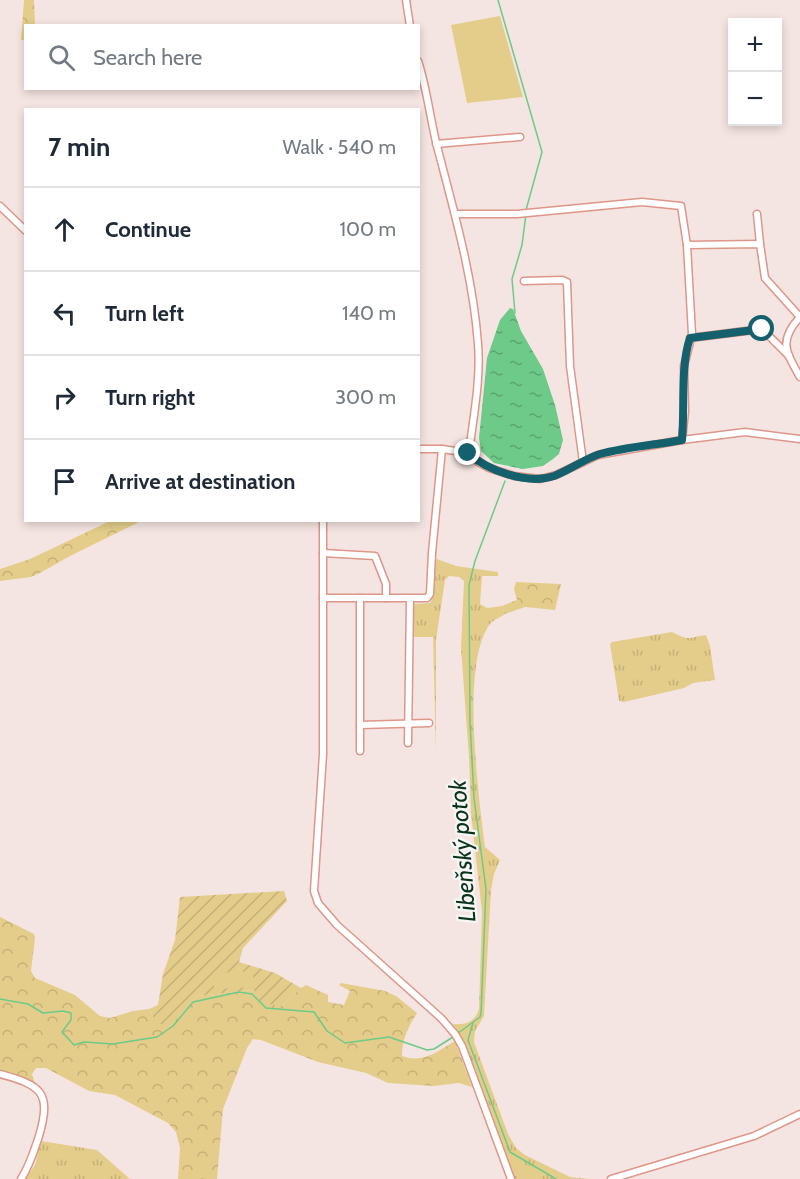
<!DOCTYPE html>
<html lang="en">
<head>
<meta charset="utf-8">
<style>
	body { margin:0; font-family:Cabin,sans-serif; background:#f6f6f7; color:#1f2937 }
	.controls { position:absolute; right:18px; top:18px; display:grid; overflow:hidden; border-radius:0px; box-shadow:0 3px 9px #0003 }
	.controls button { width:54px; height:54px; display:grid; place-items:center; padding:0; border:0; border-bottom:2px solid #e0e1e3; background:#fff; color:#1f2937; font:30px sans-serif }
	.stop { position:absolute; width:18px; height:18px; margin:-14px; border:4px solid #14606d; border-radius:50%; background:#fff }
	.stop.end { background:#14606d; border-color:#fff; box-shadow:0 2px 6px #0008 }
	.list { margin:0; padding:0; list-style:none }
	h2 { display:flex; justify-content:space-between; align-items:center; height:78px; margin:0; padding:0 24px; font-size:26px }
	h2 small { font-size:20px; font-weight:400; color:#747a83 }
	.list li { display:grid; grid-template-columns:39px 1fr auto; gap:18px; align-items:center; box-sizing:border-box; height:84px; padding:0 24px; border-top:2px solid #e0e1e3 }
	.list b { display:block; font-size:22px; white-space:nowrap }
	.list em { font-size:20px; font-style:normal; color:#747a83 }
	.icon { flex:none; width:33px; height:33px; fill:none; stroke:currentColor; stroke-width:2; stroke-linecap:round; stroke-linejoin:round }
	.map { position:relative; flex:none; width:800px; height:1179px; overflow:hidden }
	.search { position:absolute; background:#fff; box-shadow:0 3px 9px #0003; left:24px; top:24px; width:396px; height:66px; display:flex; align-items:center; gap:15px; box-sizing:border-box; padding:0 21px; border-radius:0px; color:#747a83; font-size:22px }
	.panel { position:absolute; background:#fff; box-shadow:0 3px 9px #0003; left:24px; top:108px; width:396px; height:414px; border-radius:0px }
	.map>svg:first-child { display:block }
</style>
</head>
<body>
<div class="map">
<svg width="800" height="1179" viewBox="0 0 800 1179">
	<defs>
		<pattern id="grass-tufts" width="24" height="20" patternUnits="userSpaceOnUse" patternTransform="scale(1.5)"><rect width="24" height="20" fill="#e4cd8a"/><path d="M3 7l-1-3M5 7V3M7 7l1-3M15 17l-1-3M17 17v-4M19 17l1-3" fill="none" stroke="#c5b077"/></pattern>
		<pattern id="forest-crowns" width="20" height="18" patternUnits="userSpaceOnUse" patternTransform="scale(1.5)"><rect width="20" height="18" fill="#e4cd8a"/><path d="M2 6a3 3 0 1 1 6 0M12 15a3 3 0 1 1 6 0" fill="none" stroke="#c5b077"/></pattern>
		<pattern id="garden-furrows" width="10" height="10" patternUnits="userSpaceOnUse" patternTransform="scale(1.5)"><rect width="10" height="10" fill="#e4cd8a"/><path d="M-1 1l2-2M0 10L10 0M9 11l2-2" fill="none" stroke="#c5b077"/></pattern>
		<pattern id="water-ripples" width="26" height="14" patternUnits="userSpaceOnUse" patternTransform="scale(1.5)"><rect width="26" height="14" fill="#6dca88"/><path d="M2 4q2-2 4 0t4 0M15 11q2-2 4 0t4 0" fill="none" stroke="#5ca46f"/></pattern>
	</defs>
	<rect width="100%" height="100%" fill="#f5e5e2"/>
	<!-- grass -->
	<g fill="url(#grass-tufts)">
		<path d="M 437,559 L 456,566 L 498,572 L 498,576 L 482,576 L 480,604 L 487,608 L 502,606 L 505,614 C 501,617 493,620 490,624 C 460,664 479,797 485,847 L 500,860 L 494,874 L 491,890 L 484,1016 L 475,1031 L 474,1042 L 508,1134 L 516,1148 L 525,1155 L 570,1177 L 589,1179 L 515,1179 L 461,1036 L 453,1024 C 466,1025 475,1022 479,1009 L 482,912 L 471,813 L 469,757 L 461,648 L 464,581 L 459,577 L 449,576 L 445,580 L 436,640 L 436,753 L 433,637 L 412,637 L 412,604 L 431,603 L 434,566 Z"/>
		<path d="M 672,632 C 690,641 687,638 706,635 L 710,646 L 715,680 L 693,683 L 684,688 L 624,702 L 619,701 L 610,644 L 612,642 Z"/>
		<path d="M 41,1141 L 97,1150 L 130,1179 L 25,1179 L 35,1165 Z"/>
	</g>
	<!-- forest -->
	<g fill="url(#forest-crowns)">
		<path d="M 24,0 L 34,0 L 35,25 L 26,26 L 25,40 L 21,40 Z"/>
		<path d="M 110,521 L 141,521 L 70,556 L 40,573 L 31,577 L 0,581 L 0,569 L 30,559 Z"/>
		<path d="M 516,582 L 561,584 L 555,610 L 525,607 L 505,614 L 502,606 L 517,600 L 514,589 Z"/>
		<path d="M 0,917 L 34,934 L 35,938 L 31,971 L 35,978 L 75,995 L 100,1016 L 110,1018 L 133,1011 L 149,1009 L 154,1019 L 179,1017 L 197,996 L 224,993 L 255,990 L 282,1006 L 301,988 L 306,985 L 328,995 L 328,1002 L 344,1005 L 350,991 L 339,985 L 341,983 L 385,991 L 396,996 L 417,1013 C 409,1026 402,1039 402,1056 C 423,1064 438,1051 455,1041 L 472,1087 L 459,1083 L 434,1086 L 388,1083 L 366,1073 L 318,1062 L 261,1040 L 253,1039 L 247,1048 L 223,1109 L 217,1179 L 178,1179 L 180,1148 L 176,1132 L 168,1123 L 115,1095 L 89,1091 L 46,1068 L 36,1068 L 32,1074 L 36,1087 L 35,1091 L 18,1081 L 0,1078 Z"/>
	</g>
	<!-- garden -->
	<path fill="url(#garden-furrows)" d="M 284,891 L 287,901 L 243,948 L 239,962 L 275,973 L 301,988 L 282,1006 L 261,1003 L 254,990 L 197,996 L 179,1017 L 165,1027 L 154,1019 L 149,1009 L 158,1005 L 163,974 L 175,940 L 180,897 Z"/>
	<!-- pitch -->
	<g fill="#e4cd8a">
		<path d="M 500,16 L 523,97 L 467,103 L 451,25 Z"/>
		<path d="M 253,971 L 253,987 L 214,989 L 214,977 L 219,973 Z"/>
	</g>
	<!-- water -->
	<path fill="url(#water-ripples)" d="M 510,308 L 513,309 L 521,331 L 543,369 L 555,405 L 563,440 L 559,454 L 553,459 L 543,466 L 523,469 L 494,463 L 481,451 L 479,438 L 487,358 L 500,320 Z"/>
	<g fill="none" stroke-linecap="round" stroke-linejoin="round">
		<!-- stream -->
		<g stroke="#6dca88" stroke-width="1.5">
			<path d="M 498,0 L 542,152 L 526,210"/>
			<path d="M 515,313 L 512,279 L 522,245 L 526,214"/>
			<path d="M 0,999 L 28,1004 L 43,1013 L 63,1011 L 71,1013 L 71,1020 L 62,1032 L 74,1045 L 84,1042 L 113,1044 L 157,1037 L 173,1026 L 193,1002 L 239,992 L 252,994 L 266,1008 L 314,1012 L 327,1031 L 345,1043 L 389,1037 L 427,1050 L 434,1049 L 453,1037"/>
			<path d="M 473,1023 L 468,1040 L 510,1152 L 556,1179"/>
			<path d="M 457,1034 L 480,1017 L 481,1013 L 486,889 L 474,798 L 470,722 L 469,585 L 475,561 L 505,481"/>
		</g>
		<defs>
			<g id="minor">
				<path d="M 406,0 L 410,26"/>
				<path d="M 418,61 C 427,89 430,118 437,146 C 454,212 473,276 478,344 C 481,380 473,418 469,453"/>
				<path d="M 436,144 L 520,137"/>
				<path d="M 0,206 L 26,231"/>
				<path d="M 456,214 L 517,214 L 642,202 L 681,206 L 687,245 L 692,334 L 684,366 L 685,411 L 682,440"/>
				<path d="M 757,214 L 760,244"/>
				<path d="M 687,245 L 760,244 L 765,278 L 800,317"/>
				<path d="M 524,281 L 562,280 L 567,282 L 570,366 L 583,462"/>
				<path d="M 800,317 C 778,341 786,352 800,377"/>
				<path d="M 690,338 L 762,329 L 789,356"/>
				<path d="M 418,449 L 442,449 L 469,453 L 478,462 L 489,468 L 514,476 L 540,479 L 556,475 L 598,455 L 682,440 L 745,432 L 800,439"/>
				<path d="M 323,520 L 323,754 L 314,891 L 318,903 L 337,925 L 441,1018 L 455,1034 L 462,1046 L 511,1179"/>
				<path d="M 323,553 L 375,556 L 386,584 L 386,598"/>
				<path d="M 323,598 L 427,598 L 430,594 L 432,553 L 442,449"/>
				<path d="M 360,598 L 360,751"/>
				<path d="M 360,725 L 429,723"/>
				<path d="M 408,743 L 410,599"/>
				<path d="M 0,1074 C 41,1085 52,1092 39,1136 C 34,1151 30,1165 21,1179"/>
				<path d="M 611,1179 L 754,1136 L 800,1114"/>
			</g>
		</defs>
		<!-- minor casing -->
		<use href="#minor" stroke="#dd9688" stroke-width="9"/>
		<!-- minor -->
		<use href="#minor" stroke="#fff" stroke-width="6"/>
	</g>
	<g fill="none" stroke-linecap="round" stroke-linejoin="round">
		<!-- route -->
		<path stroke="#14606d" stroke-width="8" d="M 468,453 C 488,471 528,485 554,476 C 570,470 584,459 600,454 C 627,447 655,445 682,440 C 685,409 680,367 690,338 L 762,329"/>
	</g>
	<g text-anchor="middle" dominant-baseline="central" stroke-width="4.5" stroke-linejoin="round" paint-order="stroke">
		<!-- water labels -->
		<g font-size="24" font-style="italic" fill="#0a3218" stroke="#f6f6f6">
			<text transform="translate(462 851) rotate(-94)">Libeňský potok</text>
		</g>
	</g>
</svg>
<div class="controls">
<button>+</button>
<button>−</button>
</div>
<div class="stop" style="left:762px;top:329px"></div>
<div class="stop end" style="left:468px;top:453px"></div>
<div class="search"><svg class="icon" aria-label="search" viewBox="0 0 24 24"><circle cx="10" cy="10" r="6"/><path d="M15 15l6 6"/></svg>Search here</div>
<section class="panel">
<h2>7 min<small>Walk · 540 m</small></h2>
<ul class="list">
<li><svg class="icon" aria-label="ahead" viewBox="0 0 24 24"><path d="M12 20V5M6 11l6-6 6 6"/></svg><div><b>Continue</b></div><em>100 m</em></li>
<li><svg class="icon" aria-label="left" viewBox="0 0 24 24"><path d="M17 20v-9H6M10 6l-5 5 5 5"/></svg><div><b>Turn left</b></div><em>140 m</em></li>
<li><svg class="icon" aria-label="right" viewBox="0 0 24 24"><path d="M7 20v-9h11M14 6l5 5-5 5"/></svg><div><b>Turn right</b></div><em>300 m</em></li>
<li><svg class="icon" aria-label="arrive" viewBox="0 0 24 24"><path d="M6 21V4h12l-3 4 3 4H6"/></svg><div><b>Arrive at destination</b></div></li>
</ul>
</section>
</div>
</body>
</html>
